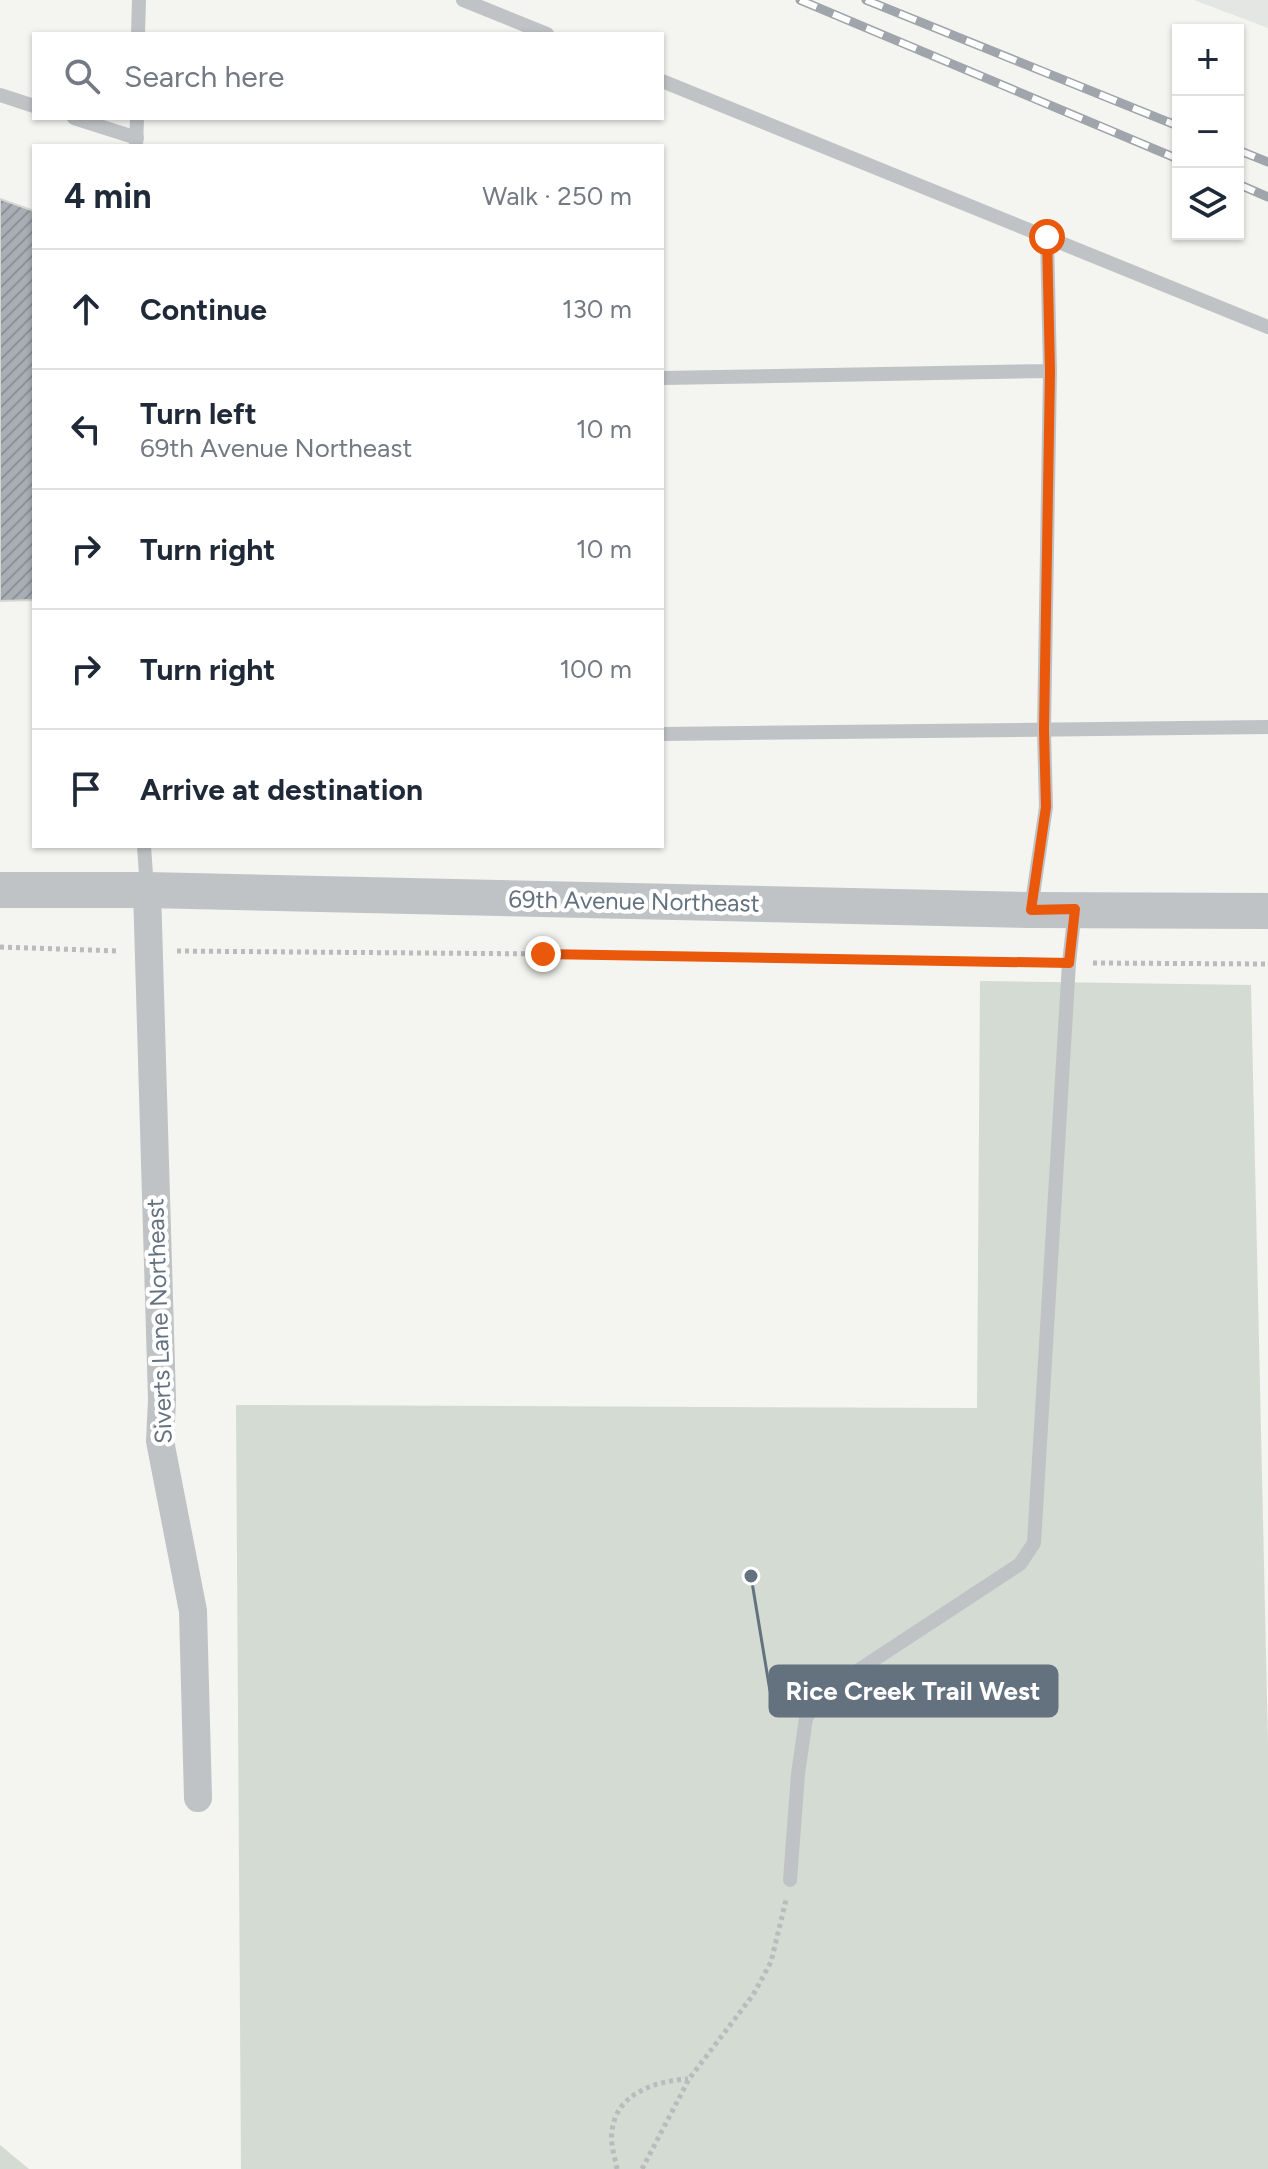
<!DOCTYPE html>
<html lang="en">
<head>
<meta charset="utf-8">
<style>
	body { margin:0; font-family:Figtree,sans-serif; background:#f2f2f3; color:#1f2937 }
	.controls { position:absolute; right:24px; top:24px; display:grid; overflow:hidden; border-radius:0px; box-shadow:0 2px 6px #0004 }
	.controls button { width:72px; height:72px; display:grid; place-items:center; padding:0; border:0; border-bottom:2px solid #e0e1e3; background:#fff; color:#1f2937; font:40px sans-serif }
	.stop { position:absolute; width:24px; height:24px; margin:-18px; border:6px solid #ea580c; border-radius:50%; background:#fff }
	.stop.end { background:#ea580c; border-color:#fff; box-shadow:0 2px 8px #0008 }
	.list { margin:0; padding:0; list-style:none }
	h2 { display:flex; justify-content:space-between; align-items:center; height:104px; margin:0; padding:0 32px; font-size:34px }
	h2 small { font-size:26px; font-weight:400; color:#747a83 }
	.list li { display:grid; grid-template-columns:52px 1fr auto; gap:24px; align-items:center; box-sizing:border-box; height:120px; padding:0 32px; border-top:2px solid #e0e1e3 }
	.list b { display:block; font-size:30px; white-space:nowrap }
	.list p { margin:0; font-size:26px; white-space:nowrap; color:#747a83 }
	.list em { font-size:26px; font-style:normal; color:#747a83 }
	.icon { flex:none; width:44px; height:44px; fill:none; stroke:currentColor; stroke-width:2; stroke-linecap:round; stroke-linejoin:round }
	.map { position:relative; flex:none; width:1268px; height:2169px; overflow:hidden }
	.search { position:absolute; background:#fff; box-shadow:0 2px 6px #0004; left:32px; top:32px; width:632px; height:88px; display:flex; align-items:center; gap:20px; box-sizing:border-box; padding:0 28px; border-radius:0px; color:#747a83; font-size:30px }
	.panel { position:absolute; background:#fff; box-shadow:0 2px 6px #0004; left:32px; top:144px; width:632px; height:704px; border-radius:0px }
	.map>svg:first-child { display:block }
</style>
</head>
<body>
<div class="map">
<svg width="1268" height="2169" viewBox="0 0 1268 2169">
	<defs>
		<pattern id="building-hatch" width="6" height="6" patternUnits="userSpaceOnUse" patternTransform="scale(2)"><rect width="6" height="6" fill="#a8aeb4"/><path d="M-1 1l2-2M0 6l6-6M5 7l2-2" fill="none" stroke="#8c9298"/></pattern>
	</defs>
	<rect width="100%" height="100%" fill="#f4f4f0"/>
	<!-- built -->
	<path fill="#e4e6e4" d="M 1194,0 L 1268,0 L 1268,28 Z"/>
	<!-- park -->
	<g fill="#d4dbd2">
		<path d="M 980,981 L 1251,985 L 1268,1744 L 1268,2169 L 241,2169 L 236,1405 L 977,1408 Z"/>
		<path d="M 0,2145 L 29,2169 L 0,2169 Z"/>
	</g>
	<!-- building -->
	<path fill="url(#building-hatch)" stroke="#d5d5d3" stroke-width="2" d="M 0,199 L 34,211 L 34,600 L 0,601 Z"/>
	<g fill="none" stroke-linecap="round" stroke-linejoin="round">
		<!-- path -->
		<g stroke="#b9bbbd" stroke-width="5" stroke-dasharray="4 4" stroke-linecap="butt">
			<path d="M 0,947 L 119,951"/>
			<path d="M 177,951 L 543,954 L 1047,962"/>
			<path d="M 1093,963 L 1268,964"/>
			<path d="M 617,2169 C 615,2157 610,2144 612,2131 C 616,2093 656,2081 688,2079"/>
			<path d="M 642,2169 L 689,2079 L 753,1995 L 771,1962 L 786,1900"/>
		</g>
		<!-- service -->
		<g stroke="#bfc3c6" stroke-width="14">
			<path d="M 463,0 L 547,34"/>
			<path d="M 138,34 L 139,0"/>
			<path d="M 662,81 L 1268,327"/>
			<path d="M 0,95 L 34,106"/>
			<path d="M 74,118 L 137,138"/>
			<path d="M 136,146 L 137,118"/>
			<path d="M 662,378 L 1050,371 L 1047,237"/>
			<path d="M 662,734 L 1268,727"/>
			<path d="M 144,846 L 147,889"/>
			<path d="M 1031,909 L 1046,807 L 1044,730 L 1050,371"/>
			<path d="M 790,1880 L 798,1774 L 806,1718 L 822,1694 L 1020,1564 L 1034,1543 L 1069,963 L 1075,909"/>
		</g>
		<!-- minor -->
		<path stroke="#bfc3c6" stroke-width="28" d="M 147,890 L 162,1400 L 160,1441 L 193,1611 L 198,1798"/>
		<!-- tertiary -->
		<path stroke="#bfc3c6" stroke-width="36" d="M 0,890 L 147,890 L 1031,910 L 1268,911"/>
		<defs>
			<g id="rail">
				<path d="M 800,0 L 1178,159"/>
				<path d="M 866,0 L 1178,126"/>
				<path d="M 1238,150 L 1268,162"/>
				<path d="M 1238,184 L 1268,197"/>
			</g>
		</defs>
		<!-- rail casing -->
		<use href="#rail" stroke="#a0a5ab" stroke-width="9"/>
		<!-- rail -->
		<use href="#rail" stroke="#fff" stroke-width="6" stroke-dasharray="18" stroke-linecap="butt"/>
	</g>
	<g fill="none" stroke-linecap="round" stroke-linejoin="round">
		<!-- route -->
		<path stroke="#ea580c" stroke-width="10" d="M 543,954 L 1069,963 L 1075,909 L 1031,910 L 1046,807 L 1044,730 L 1050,371 L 1047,237"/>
	</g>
	<g text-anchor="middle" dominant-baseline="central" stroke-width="8" stroke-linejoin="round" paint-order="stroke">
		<!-- street labels -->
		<g font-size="24" fill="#647280" stroke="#fff">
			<text transform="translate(634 901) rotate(1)">69th Avenue Northeast</text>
			<text transform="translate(159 1321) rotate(-92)">Siverts Lane Northeast</text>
		</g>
	</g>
	<!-- callouts -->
	<path fill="none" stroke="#647280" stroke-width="3" d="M751 1576L770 1691"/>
	<circle fill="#647280" stroke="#fff" stroke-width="3" cx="751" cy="1576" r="8"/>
	<rect fill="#647280" stroke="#647280" stroke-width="3" x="770" y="1666" width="287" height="50" rx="8"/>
	<g font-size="26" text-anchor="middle" font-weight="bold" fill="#fff">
		<text x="913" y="1700">Rice Creek Trail West</text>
	</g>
</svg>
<div class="controls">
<button>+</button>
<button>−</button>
<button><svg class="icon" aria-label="layers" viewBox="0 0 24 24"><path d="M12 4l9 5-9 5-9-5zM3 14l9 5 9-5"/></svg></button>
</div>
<div class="stop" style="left:1047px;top:237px"></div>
<div class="stop end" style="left:543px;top:954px"></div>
<div class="search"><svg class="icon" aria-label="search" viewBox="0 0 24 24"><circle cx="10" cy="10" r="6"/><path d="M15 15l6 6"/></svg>Search here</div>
<section class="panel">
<h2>4 min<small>Walk · 250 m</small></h2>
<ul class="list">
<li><svg class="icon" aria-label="ahead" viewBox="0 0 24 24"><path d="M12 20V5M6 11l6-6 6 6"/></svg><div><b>Continue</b></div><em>130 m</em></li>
<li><svg class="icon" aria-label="left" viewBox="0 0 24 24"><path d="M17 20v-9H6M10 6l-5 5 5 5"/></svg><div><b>Turn left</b><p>69th Avenue Northeast</p></div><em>10 m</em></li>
<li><svg class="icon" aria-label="right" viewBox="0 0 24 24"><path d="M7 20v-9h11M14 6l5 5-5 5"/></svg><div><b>Turn right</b></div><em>10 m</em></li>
<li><svg class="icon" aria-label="right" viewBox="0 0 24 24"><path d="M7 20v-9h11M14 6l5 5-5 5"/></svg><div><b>Turn right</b></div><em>100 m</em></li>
<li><svg class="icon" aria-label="arrive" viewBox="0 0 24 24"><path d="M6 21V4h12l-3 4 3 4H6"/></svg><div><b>Arrive at destination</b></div></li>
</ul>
</section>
</div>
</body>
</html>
